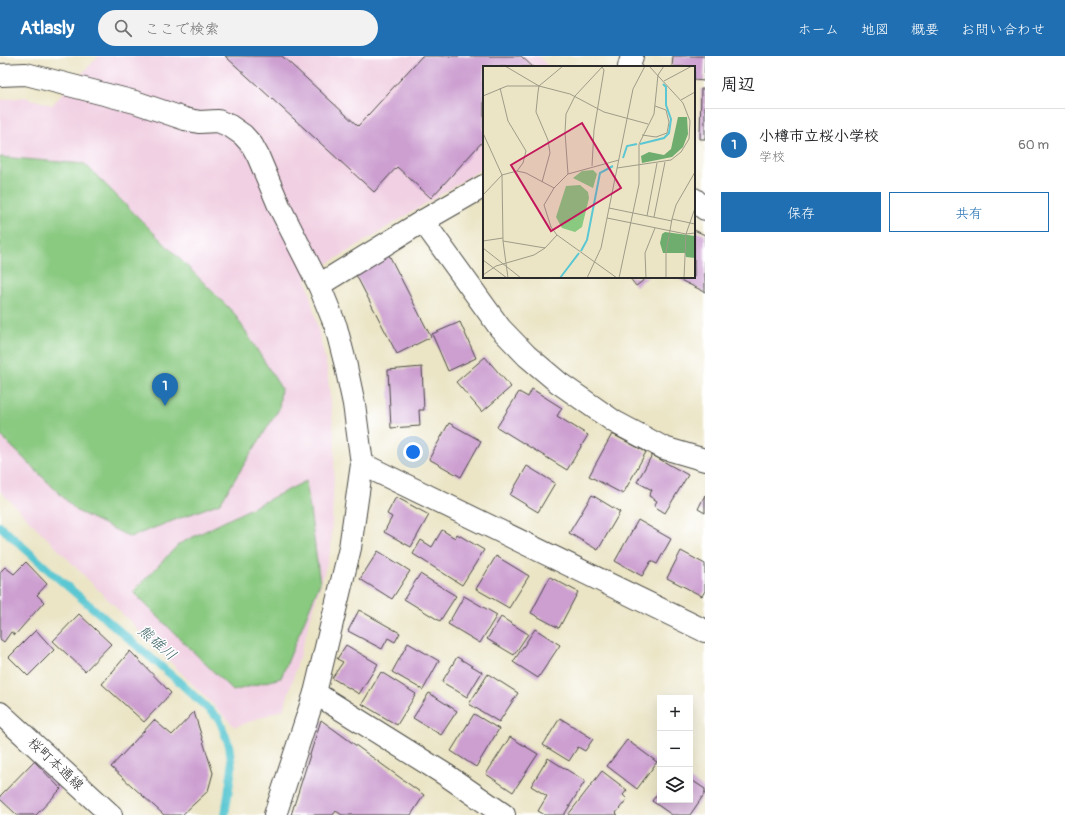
<!DOCTYPE html>
<html lang="ja">
<head>
<meta charset="utf-8">
<style>
	body { margin:0; font-family:Pangolin,"Klee One",sans-serif; background:#f2f2f2; color:#202124 }
	.controls { position:absolute; right:12px; bottom:12px; display:grid; overflow:hidden; border-radius:0px; box-shadow:0 4px 16px #0002 }
	.controls button { width:36px; height:36px; display:grid; place-items:center; padding:0; border:0; border-bottom:1px solid #e0e0e0; background:#fff; color:#202124; font:20px sans-serif }
	.you { position:absolute; left:413px; top:396px; width:14px; height:14px; margin:-10px; border:3px solid #fff; border-radius:50%; background:#1a73e8; box-shadow:0 0 0 6px #1a73e833 }
	.badge { display:grid; place-items:center; width:26px; height:26px; border-radius:50%; background:#1f6fb2; color:#fff; font-size:13px; font-weight:700 }
	.pin { position:absolute; translate:-50% -33px; filter:drop-shadow(0 1px 2px #0008) }
	.pin::after { content:''; position:absolute; top:21px; width:14px; height:12px; background:inherit; clip-path:polygon(0 0,100% 0,50% 100%) }
	.list { margin:0; padding:0; list-style:none }
	h2 { display:flex; justify-content:space-between; align-items:center; height:52px; margin:0; padding:0 16px; font-size:17px }
	h2 small { font-size:13px; font-weight:400; color:#757577 }
	.list li { display:grid; grid-template-columns:26px 1fr auto; gap:12px; align-items:center; box-sizing:border-box; height:72px; padding:0 16px; border-top:1px solid #e0e0e0 }
	.list b { display:block; font-size:15px; white-space:nowrap }
	.list p { margin:0; font-size:13px; white-space:nowrap; color:#757577 }
	.list em { font-size:13px; font-style:normal; color:#757577 }
	.actions { display:flex; gap:8px; padding:12px 16px }
	.actions a { flex:1; padding:9px 0; border:1px solid #1f6fb2; border-radius:0px; text-align:center; font-size:14px; color:#1f6fb2 }
	.actions .main { background:#1f6fb2; color:#fff }
	.icon { flex:none; width:22px; height:22px; fill:none; stroke:currentColor; stroke-width:2; stroke-linecap:round; stroke-linejoin:round }
	.map { position:relative; flex:none; width:705px; height:759px; overflow:hidden }
	header { display:flex; align-items:center; gap:24px; box-sizing:border-box; height:56px; padding:0 20px; background:#1f6fb2; color:#fff }
	header strong { font-size:19px }
	nav { display:flex; gap:22px; margin-inline-start:auto; font-size:14px }
	.search { width:280px; height:36px; background:#f2f2f2; display:flex; align-items:center; gap:10px; box-sizing:border-box; padding:0 14px; border-radius:22px; color:#757577; font-size:15px }
	main { display:flex }
	aside { flex:1; background:#fff }
	.map>svg:first-child { display:block }
</style>
</head>
<body>
<header>
<strong>Atlasly</strong>
<div class="search"><svg class="icon" aria-label="search" viewBox="0 0 24 24"><circle cx="10" cy="10" r="6"/><path d="M15 15l6 6"/></svg>ここで検索</div>
<nav><a>ホーム</a><a>地図</a><a>概要</a><a>お問い合わせ</a></nav>
</header>
<main>
<div class="map">
<svg width="705" height="759" viewBox="0 0 705 759">
	<rect width="100%" height="100%" fill="#fff"/>
	<filter id="ink" filterUnits="userSpaceOnUse"><feTurbulence type="fractalNoise" baseFrequency=".025" numOctaves="2"/><feDisplacementMap in="SourceGraphic" scale="8" xChannelSelector="R" yChannelSelector="G"/><feConvolveMatrix kernelMatrix="1 2 1 2 8 2 1 2 1" color-interpolation-filters="sRGB"/></filter>
	<filter id="wash" filterUnits="userSpaceOnUse"><feTurbulence type="fractalNoise" baseFrequency=".012" numOctaves="4" result="noise"/><feDisplacementMap in="SourceGraphic" scale="16" xChannelSelector="R" yChannelSelector="G"/><feGaussianBlur stdDeviation="0.9" result="paint"/><feColorMatrix in="noise" values="0 0 0 0 0 0 0 0 0 0 0 0 0 0 0 0 0 1.4 0 .05"/><feComposite in="paint" operator="in"/></filter>
	<g filter="url(#wash)">
		<rect width="100%" height="100%" fill="#ebe5c6"/>
		<!-- built -->
		<path fill="#f1d0e3" d="M 99,0 L 538,0 L 549,11 L 484,11 L 484,109 L 477,116 L 306,221 L 327,312 L 335,387 L 331,493 L 284,653 L 235,671 L 0,435 L 0,44 L 24,41 L 52,49 Z"/>
		<!-- green -->
		<g fill="#89c980" stroke="#5a7a56">
			<path d="M 0,101 L 85,108 L 234,257 L 281,332 L 279,353 L 220,447 L 130,481 L 77,455 L 0,379 Z"/>
			<path d="M 306,425 L 320,527 L 281,622 L 233,635 L 133,536 L 179,488 Z"/>
		</g>
		<g fill="none" stroke-linecap="round" stroke-linejoin="round">
			<!-- stream -->
			<path stroke="#5ac7d2" stroke-width="8" d="M 0,470 L 53,518 L 177,624 L 219,663 L 229,689 L 232,712 L 225,759"/>
		</g>
		<g id="blocks">
			<!-- building -->
			<g fill="#cc9fd0">
				<path d="M 225,0 L 282,0 L 358,70 L 422,0 L 521,0 L 533,11 L 484,11 L 484,84 L 431,142 L 397,111 L 374,136 Z"/>
				<path d="M 673,0 L 705,0 L 704,25 L 694,24 L 694,11 L 672,11 Z"/>
				<path d="M 701,33 L 705,33 L 705,83 L 700,83 Z"/>
				<path d="M 694,174 L 705,179 L 705,236 L 674,221 L 694,221 Z"/>
				<path d="M 389,199 L 431,281 L 397,298 L 355,217 Z"/>
				<path d="M 629,221 L 648,221 L 636,230 Z"/>
				<path d="M 460,266 L 476,302 L 448,315 L 432,278 Z"/>
				<path d="M 485,301 L 511,331 L 482,356 L 456,326 Z"/>
				<path d="M 422,311 L 424,354 L 419,354 L 420,370 L 391,372 L 388,314 Z"/>
				<path d="M 532,333 L 562,352 L 557,360 L 588,379 L 567,414 L 497,371 L 519,336 L 528,341 Z"/>
				<path d="M 449,367 L 481,385 L 461,421 L 429,403 Z"/>
				<path d="M 612,378 L 646,396 L 623,438 L 589,420 Z"/>
				<path d="M 652,399 L 688,419 L 665,457 L 654,450 L 657,445 L 649,440 L 652,434 L 637,426 Z"/>
				<path d="M 527,410 L 555,427 L 538,456 L 510,439 Z"/>
				<path d="M 592,439 L 620,456 L 598,494 L 569,477 Z"/>
				<path d="M 705,439 L 705,457 L 698,453 Z"/>
				<path d="M 396,441 L 429,459 L 411,491 L 384,476 L 392,461 L 387,458 Z"/>
				<path d="M 638,464 L 671,483 L 657,508 L 651,505 L 642,520 L 615,505 Z"/>
				<path d="M 442,474 L 455,482 L 457,478 L 484,494 L 462,529 L 413,498 L 421,484 L 432,491 Z"/>
				<path d="M 378,495 L 410,515 L 392,543 L 360,523 Z"/>
				<path d="M 681,495 L 705,508 L 705,535 L 702,540 L 667,522 Z"/>
				<path d="M 496,500 L 529,520 L 509,552 L 476,533 Z"/>
				<path d="M 26,506 L 47,528 L 37,539 L 44,546 L 15,579 L 11,576 L 4,586 L 0,583 L 0,516 L 5,511 L 14,518 Z"/>
				<path d="M 420,518 L 456,540 L 440,565 L 404,543 Z"/>
				<path d="M 550,521 L 578,536 L 559,572 L 531,557 Z"/>
				<path d="M 464,540 L 497,559 L 480,587 L 448,568 Z"/>
				<path d="M 359,554 L 400,577 L 395,586 L 388,582 L 382,593 L 348,575 Z"/>
				<path d="M 79,558 L 111,588 L 85,615 L 53,585 Z"/>
				<path d="M 501,561 L 528,578 L 514,599 L 487,583 Z"/>
				<path d="M 535,573 L 560,589 L 538,622 L 513,606 Z"/>
				<path d="M 36,574 L 54,594 L 28,620 L 9,601 Z"/>
				<path d="M 408,587 L 439,605 L 423,634 L 392,616 Z"/>
				<path d="M 346,589 L 378,608 L 359,638 L 332,622 L 343,606 L 337,603 Z"/>
				<path d="M 130,595 L 171,637 L 144,666 L 102,628 Z"/>
				<path d="M 457,601 L 482,616 L 467,641 L 442,626 Z"/>
				<path d="M 381,616 L 416,638 L 397,669 L 362,648 Z"/>
				<path d="M 488,618 L 518,637 L 499,666 L 469,648 Z"/>
				<path d="M 429,637 L 457,655 L 441,679 L 413,662 Z"/>
				<path d="M 194,656 L 213,717 L 208,735 L 182,759 L 164,759 L 111,711 L 154,664 L 172,679 Z"/>
				<path d="M 474,658 L 499,673 L 476,711 L 451,695 Z"/>
				<path d="M 560,662 L 593,683 L 585,695 L 578,691 L 569,705 L 543,689 Z"/>
				<path d="M 321,664 L 424,739 L 411,759 L 342,759 L 336,755 L 333,759 L 291,759 Z"/>
				<path d="M 510,681 L 538,698 L 513,736 L 486,718 Z"/>
				<path d="M 627,684 L 657,706 L 637,733 L 607,710 Z"/>
				<path d="M 548,702 L 585,725 L 564,759 L 545,759 L 538,755 L 547,740 L 531,730 Z"/>
				<path d="M 34,705 L 61,733 L 36,759 L 17,759 L 0,743 L 0,740 Z"/>
				<path d="M 602,715 L 627,734 L 623,739 L 627,743 L 616,757 L 618,759 L 568,759 Z"/>
				<path d="M 690,723 L 705,733 L 705,737 L 690,759 L 672,759 L 652,745 L 660,734 L 660,744 L 690,744 Z"/>
			</g>
		</g>
	</g>
	<g filter="url(#ink)">
		<use href="#blocks" fill-opacity="0" stroke="#484742" stroke-width="1"/>
		<g fill="none" stroke-linecap="round" stroke-linejoin="round">
			<defs>
				<g id="street">
					<path d="M 629,11 L 632,0"/>
					<path d="M 0,19 L 26,18 L 135,46 L 185,63 L 199,66 L 218,65 L 230,70 L 243,79 L 252,89 L 258,100 L 280,152 L 319,229"/>
					<path d="M 694,143 L 705,153"/>
					<path d="M 423,165 L 500,272 L 527,300 L 559,327 L 615,366 L 664,392 L 705,404"/>
					<path d="M 362,408 L 705,575"/>
					<path d="M 315,637 L 446,719 L 504,759"/>
					<path d="M 275,759 L 315,637 L 350,492 L 362,408 L 354,348 L 345,306 L 336,271 L 319,229 L 423,165 L 484,130"/>
				</g>
				<path id="secondary" d="M 0,657 L 111,759"/>
			</defs>
			<!-- street casing -->
			<use href="#street" stroke="#484742" stroke-width="24"/>
			<!-- secondary casing -->
			<use href="#secondary" stroke="#484742" stroke-width="24"/>
			<!-- street -->
			<use href="#street" stroke="#fff" stroke-width="22"/>
			<!-- secondary -->
			<use href="#secondary" stroke="#fff" stroke-width="22"/>
		</g>
	</g>
	<g text-anchor="middle" dominant-baseline="central" stroke-width="3" stroke-linejoin="round" paint-order="stroke">
		<!-- street labels -->
		<g font-size="14" fill="#2b2b2b" stroke="#fff">
			<text transform="translate(56 708) rotate(43)">桜町本通線</text>
		</g>
		<!-- water labels -->
		<g font-size="15" font-style="italic" fill="#3b6265" stroke="#fff">
			<text transform="translate(157 587) rotate(41)">熊碓川</text>
		</g>
	</g>
	<!-- overview -->
	<g transform="translate(483 10)">
		<rect width="212" height="212" fill="#ebe5c6"/>
		<path d="M 110,104 L 114,108 L 110,122 L 90,112 L 99,105 ZM 97,119 L 105,126 L 106,132 L 99,161 L 92,166 L 79,162 L 73,151 L 83,120 Z" fill="#89c980"/>
		<path d="M 195,51 L 204,51 L 205,68 L 200,81 L 189,91 L 159,97 L 158,90 L 166,86 L 181,89 L 188,83 ZM 182,166 L 212,170 L 212,192 L 203,191 L 202,187 L 180,187 L 177,177 L 179,168 Z" fill="#6ead6e"/>
		<path fill="none" stroke="#5ac7d2" stroke-width="2" d="M 157,78 L 181,72 L 186,67 L 188,53 L 183,39 L 183,21 L 180,18M 140,92 L 144,80 L 154,78M 98,185 L 104,174 L 117,107 L 130,100M 77,212 L 96,187"/>
		<path fill="none" stroke="#9e9b88" stroke-width="1" d="M 22,0 L 56,20M 181,15 L 209,0M 17,22 L 25,55 L 43,85 L 40,97 L 34,105M 0,30 L 24,20 L 56,20 L 87,28 L 121,46 L 165,58M 198,34 L 212,26M 0,67 L 19,109 L 20,175 L 25,212M 159,69 L 173,71 L 184,67 L 186,56 L 183,44 L 172,40M 109,100 L 111,64 L 121,4 L 119,1M 134,102 L 188,94 L 198,86 L 206,73 L 207,55 L 200,37 L 166,0M 85,108 L 82,66 L 83,48 L 92,30 L 120,0M 59,116 L 67,87 L 65,74 L 53,46 L 55,26 L 56,20 L 80,0M 71,122 L 61,139 L 68,161 L 74,169M 0,129 L 19,109 L 34,105 L 43,107 L 71,122 L 85,108 L 136,94M 126,142 L 189,155M 164,150 L 174,97M 171,151 L 182,96M 124,152 L 203,168 L 212,167M 189,153 L 212,158M 0,175 L 20,172M 20,175 L 62,182M 0,182 L 38,212M 0,194 L 24,212M 0,209 L 13,200 L 51,189 L 62,182 L 74,169 L 134,212M 104,212 L 118,182 L 150,23 L 162,0M 136,212 L 156,118 L 156,78 L 171,48 L 175,9 L 181,0M 163,212 L 162,187 L 172,162M 183,212 L 183,187 L 189,153 L 193,139 L 212,106M 201,212 L 203,168 L 212,142"/>
		<path fill="#c2185b" fill-opacity="0.15" stroke="#c2185b" stroke-width="2" d="M 99,57 L 138,122 L 68,165 L 28,99 Z"/>
		<rect width="212" height="212" fill="none" stroke="#2b2b2b" stroke-width="2"/>
	</g>
</svg>
<div class="controls">
<button>+</button>
<button>−</button>
<button><svg class="icon" aria-label="layers" viewBox="0 0 24 24"><path d="M12 4l9 5-9 5-9-5zM3 14l9 5 9-5"/></svg></button>
</div>
<div class="you"></div>
<div class="pin badge" style="left:165px;top:350px">1</div>
</div>
<aside>
<h2>周辺<small></small></h2>
<ul class="list">
<li><span class="badge">1</span><div><b>小樽市立桜小学校</b><p>学校</p></div><em>60 m</em></li>
</ul>
<div class="actions"><a class="main">保存</a><a>共有</a></div>
</aside>
</main>
</body>
</html>
